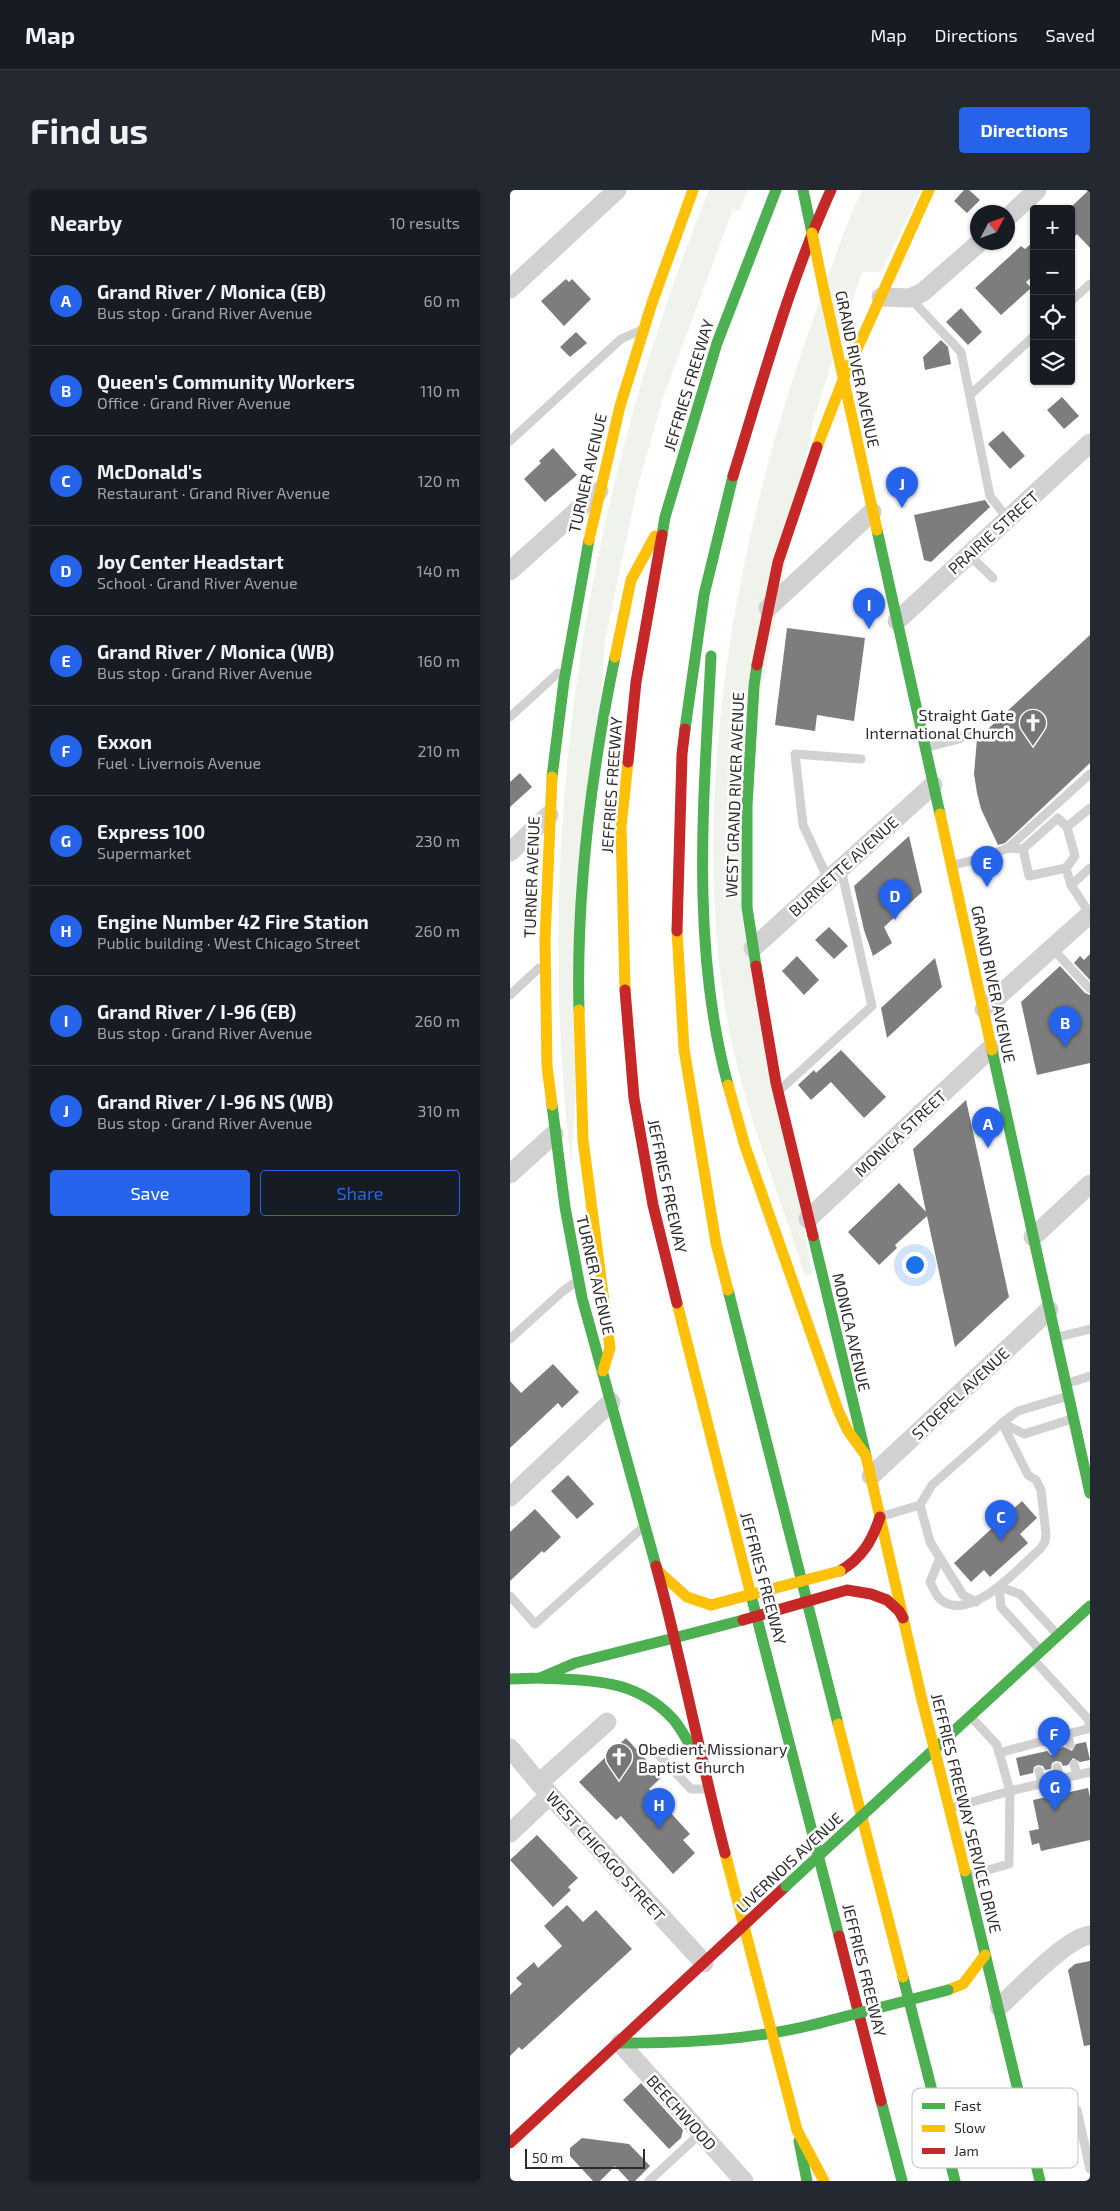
<!DOCTYPE html>
<html lang="en">
<head>
<meta charset="utf-8">
<style>
	body { margin:0; font-family:"Exo 2",sans-serif; background:#242831; color:#f1f3f6 }
	.controls { position:absolute; right:15px; top:15px; display:grid; overflow:hidden; border-radius:5px; box-shadow:0 1px 4px #0004 }
	.controls button { width:45px; height:45px; display:grid; place-items:center; padding:0; border:0; border-bottom:1px solid #363941; background:#171b24; color:#f1f3f6; font:25px sans-serif }
	.compass { position:absolute; left:460px; top:15px; width:45px; height:45px; border-radius:50%; background:#171b24; box-shadow:0 1px 4px #0004; rotate:49deg }
	.scale { position:absolute; left:15px; bottom:12px; width:120px; box-sizing:border-box; padding-left:5px; border:2px solid #2c2c2c; border-top:0; font-size:14px; line-height:18px; white-space:nowrap; color:#2c2c2c; -webkit-text-stroke:4px #fff; paint-order:stroke }
	.you { position:absolute; left:404px; top:1074px; width:18px; height:18px; margin:-12px; border:4px solid #fff; border-radius:50%; background:#1a73e8; box-shadow:0 0 0 8px #1a73e833 }
	.badge { display:grid; place-items:center; width:32px; height:32px; border-radius:50%; background:#2563eb; color:#fff; font-size:16px; font-weight:700 }
	.pin { position:absolute; translate:-50% -41px; filter:drop-shadow(0 1px 2px #0008) }
	.pin::after { content:''; position:absolute; top:26px; width:18px; height:15px; background:inherit; clip-path:polygon(0 0,100% 0,50% 100%) }
	.list { margin:0; padding:0; list-style:none }
	h2 { display:flex; justify-content:space-between; align-items:center; height:65px; margin:0; padding:0 20px; font-size:21px }
	h2 small { font-size:16px; font-weight:400; color:#9ea1a6 }
	.list li { display:grid; grid-template-columns:32px 1fr auto; gap:15px; align-items:center; box-sizing:border-box; height:90px; padding:0 20px; border-top:1px solid #363941 }
	.list b { display:block; font-size:19px; white-space:nowrap }
	.list p { margin:0; font-size:16px; white-space:nowrap; color:#9ea1a6 }
	.list em { font-size:16px; font-style:normal; color:#9ea1a6 }
	.actions { display:flex; gap:10px; padding:15px 20px }
	.actions a { flex:1; padding:11px 0; border:1px solid #2563eb; border-radius:5px; text-align:center; font-size:18px; color:#2563eb }
	.actions .main { background:#2563eb; color:#fff }
	.icon { flex:none; width:28px; height:28px; fill:none; stroke:currentColor; stroke-width:2; stroke-linecap:round; stroke-linejoin:round }
	.map { position:relative; flex:none; width:580px; height:1991px; overflow:hidden; border-radius:5px }
	header { display:flex; align-items:center; gap:30px; box-sizing:border-box; height:70px; padding:0 25px; background:#171b24; border-bottom:1px solid #363941 }
	header strong { font-size:24px }
	nav { display:flex; gap:28px; margin-inline-start:auto; font-size:18px }
	.intro { display:flex; align-items:center; justify-content:space-between; box-sizing:border-box; height:120px; padding:0 30px }
	h1 { margin:0; font-size:35px }
	.button { padding:12px 22px; border-radius:5px; background:#2563eb; color:#fff; font-size:18px; font-weight:700 }
	main { display:flex; gap:30px; padding:0 30px }
	aside { flex:1; background:#171b24; border-radius:5px; box-shadow:0 1px 4px #0004 }
	.map>svg:first-child { display:block }
</style>
</head>
<body>
<header>
<strong>Map</strong>
<nav><a>Map</a><a>Directions</a><a>Saved</a></nav>
</header>
<div class="intro"><h1>Find us</h1><a class="button">Directions</a></div>
<main>
<aside>
<h2>Nearby<small>10 results</small></h2>
<ul class="list">
<li><span class="badge">A</span><div><b>Grand River / Monica (EB)</b><p>Bus stop · Grand River Avenue</p></div><em>60 m</em></li>
<li><span class="badge">B</span><div><b>Queen's Community Workers</b><p>Office · Grand River Avenue</p></div><em>110 m</em></li>
<li><span class="badge">C</span><div><b>McDonald's</b><p>Restaurant · Grand River Avenue</p></div><em>120 m</em></li>
<li><span class="badge">D</span><div><b>Joy Center Headstart</b><p>School · Grand River Avenue</p></div><em>140 m</em></li>
<li><span class="badge">E</span><div><b>Grand River / Monica (WB)</b><p>Bus stop · Grand River Avenue</p></div><em>160 m</em></li>
<li><span class="badge">F</span><div><b>Exxon</b><p>Fuel · Livernois Avenue</p></div><em>210 m</em></li>
<li><span class="badge">G</span><div><b>Express 100</b><p>Supermarket</p></div><em>230 m</em></li>
<li><span class="badge">H</span><div><b>Engine Number 42 Fire Station</b><p>Public building · West Chicago Street</p></div><em>260 m</em></li>
<li><span class="badge">I</span><div><b>Grand River / I-96 (EB)</b><p>Bus stop · Grand River Avenue</p></div><em>260 m</em></li>
<li><span class="badge">J</span><div><b>Grand River / I-96 NS (WB)</b><p>Bus stop · Grand River Avenue</p></div><em>310 m</em></li>
</ul>
<div class="actions"><a class="main">Save</a><a>Share</a></div>
</aside>
<div class="map">
<svg width="580" height="1991" viewBox="0 0 580 1991">
	<rect width="100%" height="100%" fill="#fff"/>
	<!-- green -->
	<g fill="#f0f3eb">
		<path d="M 199,0 L 238,0 L 229,21 L 223,19 L 153,208 L 127,299 L 95,451 L 61,975 C 22,645 74,308 199,0 Z"/>
		<path d="M 352,0 L 411,0 L 371,82 L 352,82 L 304,228 L 225,637 L 302,1084 L 295,1086 C 268,999 231,914 216,823 C 178,598 229,333 306,121 C 320,80 334,39 352,0 Z"/>
	</g>
	<!-- building -->
	<g fill="#7d7d7d">
		<path d="M 454,0 L 459,0 L 470,10 L 457,23 L 444,11 Z"/>
		<path d="M 579,0 L 580,0 L 580,58 L 567,44 L 561,50 L 561,17 Z"/>
		<path d="M 524,51 L 524,85 L 516,92 L 521,98 L 491,125 L 465,98 L 511,56 L 515,59 Z"/>
		<path d="M 56,89 L 59,92 L 62,89 L 81,109 L 54,136 L 31,111 Z"/>
		<path d="M 451,118 L 472,142 L 458,155 L 436,132 Z"/>
		<path d="M 66,142 L 77,153 L 60,167 L 50,157 Z"/>
		<path d="M 431,150 L 438,157 L 441,174 L 415,180 L 413,167 Z"/>
		<path d="M 552,207 L 569,226 L 554,239 L 537,220 Z"/>
		<path d="M 493,241 L 515,266 L 500,279 L 478,254 Z"/>
		<path d="M 43,258 L 67,285 L 35,312 L 14,289 L 31,273 L 29,271 Z"/>
		<path d="M 475,310 L 480,317 L 421,372 L 414,370 L 404,325 Z"/>
		<path d="M 277,438 L 355,448 L 344,531 L 307,525 L 305,541 L 265,535 Z"/>
		<path d="M 580,445 L 580,573 L 495,653 L 488,655 L 471,619 L 467,603 L 464,584 L 467,549 Z"/>
		<path d="M 10,583 L 22,597 L 0,617 L 0,592 Z"/>
		<path d="M 399,646 L 412,702 L 374,737 L 382,753 L 363,766 L 354,740 L 344,696 Z"/>
		<path d="M 319,737 L 338,756 L 324,769 L 305,750 Z"/>
		<path d="M 580,764 L 580,790 L 564,773 L 570,766 L 574,770 Z"/>
		<path d="M 287,766 L 309,790 L 294,805 L 272,781 Z"/>
		<path d="M 425,768 L 432,797 L 377,848 L 371,818 Z"/>
		<path d="M 550,776 L 575,803 L 580,805 L 580,873 L 527,885 L 511,812 Z"/>
		<path d="M 331,860 L 376,907 L 354,928 L 321,892 L 301,910 L 288,895 L 304,880 L 306,883 Z"/>
		<path d="M 456,910 L 499,1107 L 445,1157 L 417,1026 L 385,1055 L 387,1058 L 369,1075 L 338,1042 L 389,993 L 416,1022 L 403,959 Z"/>
		<path d="M 43,1174 L 69,1202 L 52,1218 L 48,1213 L 0,1258 L 0,1191 L 11,1203 Z"/>
		<path d="M 58,1285 L 84,1314 L 67,1329 L 41,1301 Z"/>
		<path d="M 512,1311 L 527,1328 L 510,1344 L 518,1353 L 480,1387 L 474,1380 L 461,1392 L 444,1373 Z"/>
		<path d="M 25,1319 L 51,1347 L 34,1363 L 32,1361 L 0,1391 L 0,1342 Z"/>
		<path d="M 116,1548 L 152,1587 L 139,1599 L 180,1644 L 173,1650 L 185,1663 L 163,1684 L 111,1626 L 106,1630 L 69,1592 Z"/>
		<path d="M 576,1552 L 580,1570 L 570,1572 L 563,1568 L 558,1575 L 553,1576 L 551,1572 L 546,1571 L 542,1573 L 541,1579 L 535,1580 L 533,1576 L 528,1575 L 524,1577 L 523,1583 L 510,1586 L 506,1568 L 537,1561 L 541,1565 L 545,1565 L 549,1558 L 554,1557 L 562,1561 L 566,1554 Z"/>
		<path d="M 578,1598 L 580,1607 L 580,1650 L 531,1661 L 529,1653 L 522,1655 L 519,1641 L 529,1639 L 523,1610 Z"/>
		<path d="M 27,1645 L 68,1688 L 58,1697 L 61,1700 L 43,1717 L 0,1670 Z"/>
		<path d="M 57,1715 L 73,1732 L 86,1720 L 122,1759 L 12,1860 L 9,1857 L 0,1866 L 0,1805 L 12,1794 L 6,1788 L 24,1772 L 28,1778 L 52,1756 L 34,1736 Z"/>
		<path d="M 580,1771 L 580,1855 L 574,1856 L 558,1780 L 565,1774 Z"/>
		<path d="M 131,1893 L 173,1940 L 171,1948 L 159,1959 L 113,1910 Z"/>
		<path d="M 72,1948 L 119,1954 L 140,1976 L 125,1991 L 119,1991 L 105,1976 L 90,1991 L 83,1991 L 60,1966 L 60,1958 Z"/>
	</g>
	<g fill="none" stroke-linecap="round" stroke-linejoin="round">
		<!-- lane -->
		<g stroke="#d1d1d1" stroke-width="9">
			<path d="M 400,108 L 451,162 L 480,306 L 498,329"/>
			<path d="M 561,111 L 580,94"/>
			<path d="M 460,205 L 524,146"/>
			<path d="M 0,251 L 111,149 L 129,141"/>
			<path d="M 459,365 L 483,388"/>
			<path d="M 0,527 L 48,483"/>
			<path d="M 418,557 L 449,549 L 460,540"/>
			<path d="M 557,637 L 580,618"/>
			<path d="M 498,658 L 513,659 L 519,686 L 556,678 L 561,695 L 580,724"/>
			<path d="M 513,659 L 548,628 L 557,637 L 565,666 L 556,678"/>
			<path d="M 444,675 L 475,667 L 498,658 L 580,584"/>
			<path d="M 318,689 L 293,635 L 285,564 L 351,569"/>
			<path d="M 561,695 L 580,678"/>
			<path d="M 542,758 L 580,799"/>
			<path d="M 0,805 L 29,778"/>
			<path d="M 272,898 L 362,816 L 331,679"/>
			<path d="M 548,1147 L 580,1139"/>
			<path d="M 0,1149 L 53,1101 L 66,1092"/>
			<path d="M 559,1193 L 580,1186"/>
			<path d="M 492,1233 L 514,1244 L 562,1229"/>
			<path d="M 410,1315 L 420,1352 L 430,1368 L 420,1392 C 423,1397 426,1406 430,1409 C 459,1435 510,1377 530,1359 L 535,1352 L 536,1344 L 531,1300 L 526,1290 L 518,1285 L 492,1233"/>
			<path d="M 373,1326 L 410,1315 L 422,1295 L 492,1233 L 508,1221 L 555,1207"/>
			<path d="M 430,1368 L 453,1405 L 466,1412"/>
			<path d="M 0,1406 L 25,1434 L 131,1339"/>
			<path d="M 529,1459 L 491,1417 L 489,1397 L 510,1404 L 546,1443"/>
			<path d="M 462,1528 L 487,1555 L 500,1601 L 580,1582"/>
			<path d="M 558,1544 L 560,1555"/>
			<path d="M 541,1549 L 543,1559"/>
			<path d="M 144,1560 L 181,1599 L 195,1599"/>
			<path d="M 489,1563 L 580,1538 L 578,1529 L 524,1470"/>
			<path d="M 564,1574 L 567,1585"/>
			<path d="M 547,1577 L 550,1589"/>
			<path d="M 529,1581 L 532,1593"/>
			<path d="M 441,1618 L 500,1601 L 499,1674 L 460,1685"/>
			<path d="M 567,1920 L 580,1979"/>
			<path d="M 139,1991 L 191,1943"/>
		</g>
		<!-- street -->
		<g stroke="#d1d1d1" stroke-width="19">
			<path d="M 498,27 L 527,0"/>
			<path d="M 0,99 L 107,0"/>
			<path d="M 371,107 L 400,108 L 413,102 L 470,52"/>
			<path d="M 0,381 L 89,301"/>
			<path d="M 258,418 L 362,322"/>
			<path d="M 387,431 L 580,253"/>
			<path d="M 0,662 L 39,625"/>
			<path d="M 243,758 L 423,595"/>
			<path d="M 474,819 L 580,724"/>
			<path d="M 0,984 L 44,944"/>
			<path d="M 298,1029 L 481,858"/>
			<path d="M 523,1047 L 580,994"/>
			<path d="M 361,1286 L 539,1120"/>
			<path d="M 0,1307 L 101,1212"/>
			<path d="M 0,1558 L 29,1593 L 194,1773"/>
			<path d="M 29,1593 L 97,1532"/>
			<path d="M 0,1643 L 40,1605"/>
			<path d="M 489,1817 C 510,1798 555,1749 580,1745"/>
			<path d="M 110,1853 L 234,1991"/>
		</g>
		<!-- fast -->
		<g stroke="#4caf50" stroke-width="11">
			<path d="M 293,0 L 302,43"/>
			<path d="M 367,340 L 430,624"/>
			<path d="M 152,345 L 155,327 L 207,153 L 266,0"/>
			<path d="M 201,466 C 194,608 180,756 218,895"/>
			<path d="M 175,539 L 194,405 L 223,286"/>
			<path d="M 42,587 L 54,491 L 79,350"/>
			<path d="M 246,776 L 237,717 L 237,616 L 244,496 L 247,475"/>
			<path d="M 69,820 C 66,701 81,583 105,467"/>
			<path d="M 482,860 L 580,1303"/>
			<path d="M 42,915 L 55,1017 L 72,1108 L 146,1376"/>
			<path d="M 303,1046 L 356,1266"/>
			<path d="M 218,1100 L 328,1534"/>
			<path d="M 241,1405 L 329,1746"/>
			<path d="M 164,1448 L 233,1430"/>
			<path d="M 30,1488 C 81,1491 125,1488 163,1529 C 171,1538 177,1551 184,1561"/>
			<path d="M 0,1489 L 30,1488 L 65,1473 L 164,1448"/>
			<path d="M 382,1598 L 580,1416"/>
			<path d="M 455,1681 L 530,1991"/>
			<path d="M 393,1787 L 445,1991"/>
			<path d="M 110,1853 C 178,1853 244,1850 310,1833"/>
			<path d="M 371,1911 L 392,1991"/>
			<path d="M 289,1951 L 297,1991"/>
		</g>
		<!-- slow -->
		<g stroke="#ffc107" stroke-width="11">
			<path d="M 314,101 L 367,340"/>
			<path d="M 307,257 L 333,190 L 419,0"/>
			<path d="M 79,350 L 110,216 L 142,113 L 183,0"/>
			<path d="M 105,467 L 121,390 L 145,346"/>
			<path d="M 430,624 L 482,860"/>
			<path d="M 167,741 L 174,859 L 206,1053 L 218,1100"/>
			<path d="M 115,800 L 111,637 L 118,572"/>
			<path d="M 69,820 L 73,950 L 100,1158 L 93,1181"/>
			<path d="M 218,895 L 235,956 L 328,1220 L 338,1241 L 354,1263"/>
			<path d="M 42,915 L 37,876 L 35,750 L 42,587"/>
			<path d="M 167,1113 L 241,1405"/>
			<path d="M 356,1266 L 411,1506 L 455,1681"/>
			<path d="M 147,1380 L 177,1407 L 201,1415"/>
			<path d="M 328,1534 L 393,1787"/>
			<path d="M 215,1663 L 287,1940"/>
			<path d="M 438,1800 L 453,1794 L 475,1765"/>
			<path d="M 287,1940 L 314,1991"/>
		</g>
		<!-- jam -->
		<g stroke="#c62828" stroke-width="11">
			<path d="M 223,286 C 253,190 279,92 321,0"/>
			<path d="M 247,475 L 268,372 L 307,257"/>
			<path d="M 118,572 L 126,492 L 152,345"/>
			<path d="M 167,741 L 172,564 L 175,539"/>
			<path d="M 246,776 L 266,893 L 303,1046"/>
			<path d="M 115,800 L 124,908 L 143,1015 L 167,1113"/>
			<path d="M 146,1376 C 172,1471 190,1568 215,1663"/>
			<path d="M 330,1381 C 352,1368 362,1351 370,1327"/>
			<path d="M 329,1746 L 371,1911"/>
			<path d="M 0,1953 L 276,1696"/>
		</g>
		<!-- fast-bridge -->
		<g stroke="#4caf50" stroke-width="11">
			<path d="M 276,1696 L 382,1598"/>
			<path d="M 310,1833 L 438,1800"/>
		</g>
		<!-- slow-bridge -->
		<g stroke="#ffc107" stroke-width="11">
			<path d="M 302,43 L 314,101"/>
			<path d="M 201,1415 L 330,1381"/>
		</g>
		<!-- jam-bridge -->
		<path stroke="#c62828" stroke-width="11" d="M 233,1430 L 337,1400 L 361,1404 L 377,1410 L 389,1421 L 393,1428"/>
	</g>
	<!-- icons -->
	<defs>
		<symbol id="church-pin" viewBox="-11 -11 22 30"><path d="M0 17L-7.5 6A9.5 9.5 0 1 1 7.5 6Z" fill="#767676" stroke="#fff"/><path d="M-1.2-6h2.4v3.5h3.3v2.4h-3.3V6h-2.4V-.1h-3.3v-2.4h3.3Z" fill="#fff"/></symbol>
	</defs>
	<g fill-rule="evenodd">
		<use href="#church-pin" x="507" y="517" width="32" height="43"/>
		<use href="#church-pin" x="93" y="1551" width="32" height="43"/>
	</g>
	<g text-anchor="middle" dominant-baseline="central" stroke-width="5" stroke-linejoin="round" paint-order="stroke">
		<!-- street labels -->
		<g font-size="16" fill="#2c2c2c" stroke="#fff">
			<text transform="translate(348 179) rotate(78)">GRAND RIVER AVENUE</text>
			<text transform="translate(178 195) rotate(-73)">JEFFRIES FREEWAY</text>
			<text transform="translate(77 283) rotate(-77)">TURNER AVENUE</text>
			<text transform="translate(483 342) rotate(-42)">PRAIRIE STREET</text>
			<text transform="translate(101 595) rotate(-86)">JEFFRIES FREEWAY</text>
			<text transform="translate(224 605) rotate(-88)">WEST GRAND RIVER AVENUE</text>
			<text transform="translate(333 676) rotate(-42)">BURNETTE AVENUE</text>
			<text transform="translate(21 687) rotate(-88)">TURNER AVENUE</text>
			<text transform="translate(484 794) rotate(78)">GRAND RIVER AVENUE</text>
			<text transform="translate(390 943) rotate(-43)">MONICA STREET</text>
			<text transform="translate(158 996) rotate(78)">JEFFRIES FREEWAY</text>
			<text transform="translate(86 1085) rotate(77)">TURNER AVENUE</text>
			<text transform="translate(342 1142) rotate(77)">MONICA AVENUE</text>
			<text transform="translate(450 1203) rotate(-43)">STOEPEL AVENUE</text>
			<text transform="translate(254 1388) rotate(75)">JEFFRIES FREEWAY</text>
			<text transform="translate(457 1623) rotate(76)">JEFFRIES FREEWAY SERVICE DRIVE</text>
			<text transform="translate(96 1666) rotate(48)">WEST CHICAGO STREET</text>
			<text transform="translate(279 1672) rotate(-43)">LIVERNOIS AVENUE</text>
			<text transform="translate(355 1780) rotate(76)">JEFFRIES FREEWAY</text>
			<text transform="translate(172 1922) rotate(48)">BEECHWOOD</text>
		</g>
		<!-- poi labels -->
		<g font-size="16" fill="#2c2c2c" stroke="#fff" text-anchor="end">
			<text x="504" y="524">Straight Gate<tspan x="504" dy="18">International Church</tspan></text>
			<text x="128" y="1558" text-anchor="start">Obedient Missionary<tspan x="128" dy="18">Baptist Church</tspan></text>
		</g>
	</g>
	<!-- legend -->
	<rect x="402" y="1898" width="166" height="80" rx="8" fill="#fff" stroke="#c0c0c0" stroke-width="1"/>
	<rect x="412" y="1913" width="23" height="6" fill="#4caf50"/>
	<rect x="412" y="1935" width="23" height="7" fill="#ffc107"/>
	<rect x="412" y="1958" width="23" height="6" fill="#c62828"/>
	<g font-size="14" fill="#2c2c2c">
		<text x="444" y="1921">Fast</text>
		<text x="444" y="1943">Slow</text>
		<text x="444" y="1966">Jam</text>
	</g>
</svg>
<div class="controls">
<button>+</button>
<button>−</button>
<button><svg class="icon" aria-label="locate" viewBox="0 0 24 24"><circle cx="12" cy="12" r="6"/><path d="M12 2v4M12 18v4M2 12h4M18 12h4"/></svg></button>
<button><svg class="icon" aria-label="layers" viewBox="0 0 24 24"><path d="M12 4l9 5-9 5-9-5zM3 14l9 5 9-5"/></svg></button>
</div>
<svg class="compass" viewBox="-18 -18 36 36"><path d="M0-13l5 13h-10z" fill="#e53935"/><path d="M0 13l5-13h-10z" fill="#9ea1a6"/></svg>
<div class="scale">50 m</div>
<div class="you"></div>
<div class="pin badge" style="left:478px;top:958px">A</div>
<div class="pin badge" style="left:555px;top:857px">B</div>
<div class="pin badge" style="left:491px;top:1351px">C</div>
<div class="pin badge" style="left:385px;top:730px">D</div>
<div class="pin badge" style="left:477px;top:697px">E</div>
<div class="pin badge" style="left:544px;top:1568px">F</div>
<div class="pin badge" style="left:545px;top:1621px">G</div>
<div class="pin badge" style="left:149px;top:1639px">H</div>
<div class="pin badge" style="left:359px;top:439px">I</div>
<div class="pin badge" style="left:392px;top:318px">J</div>
</div>
</main>
</body>
</html>
